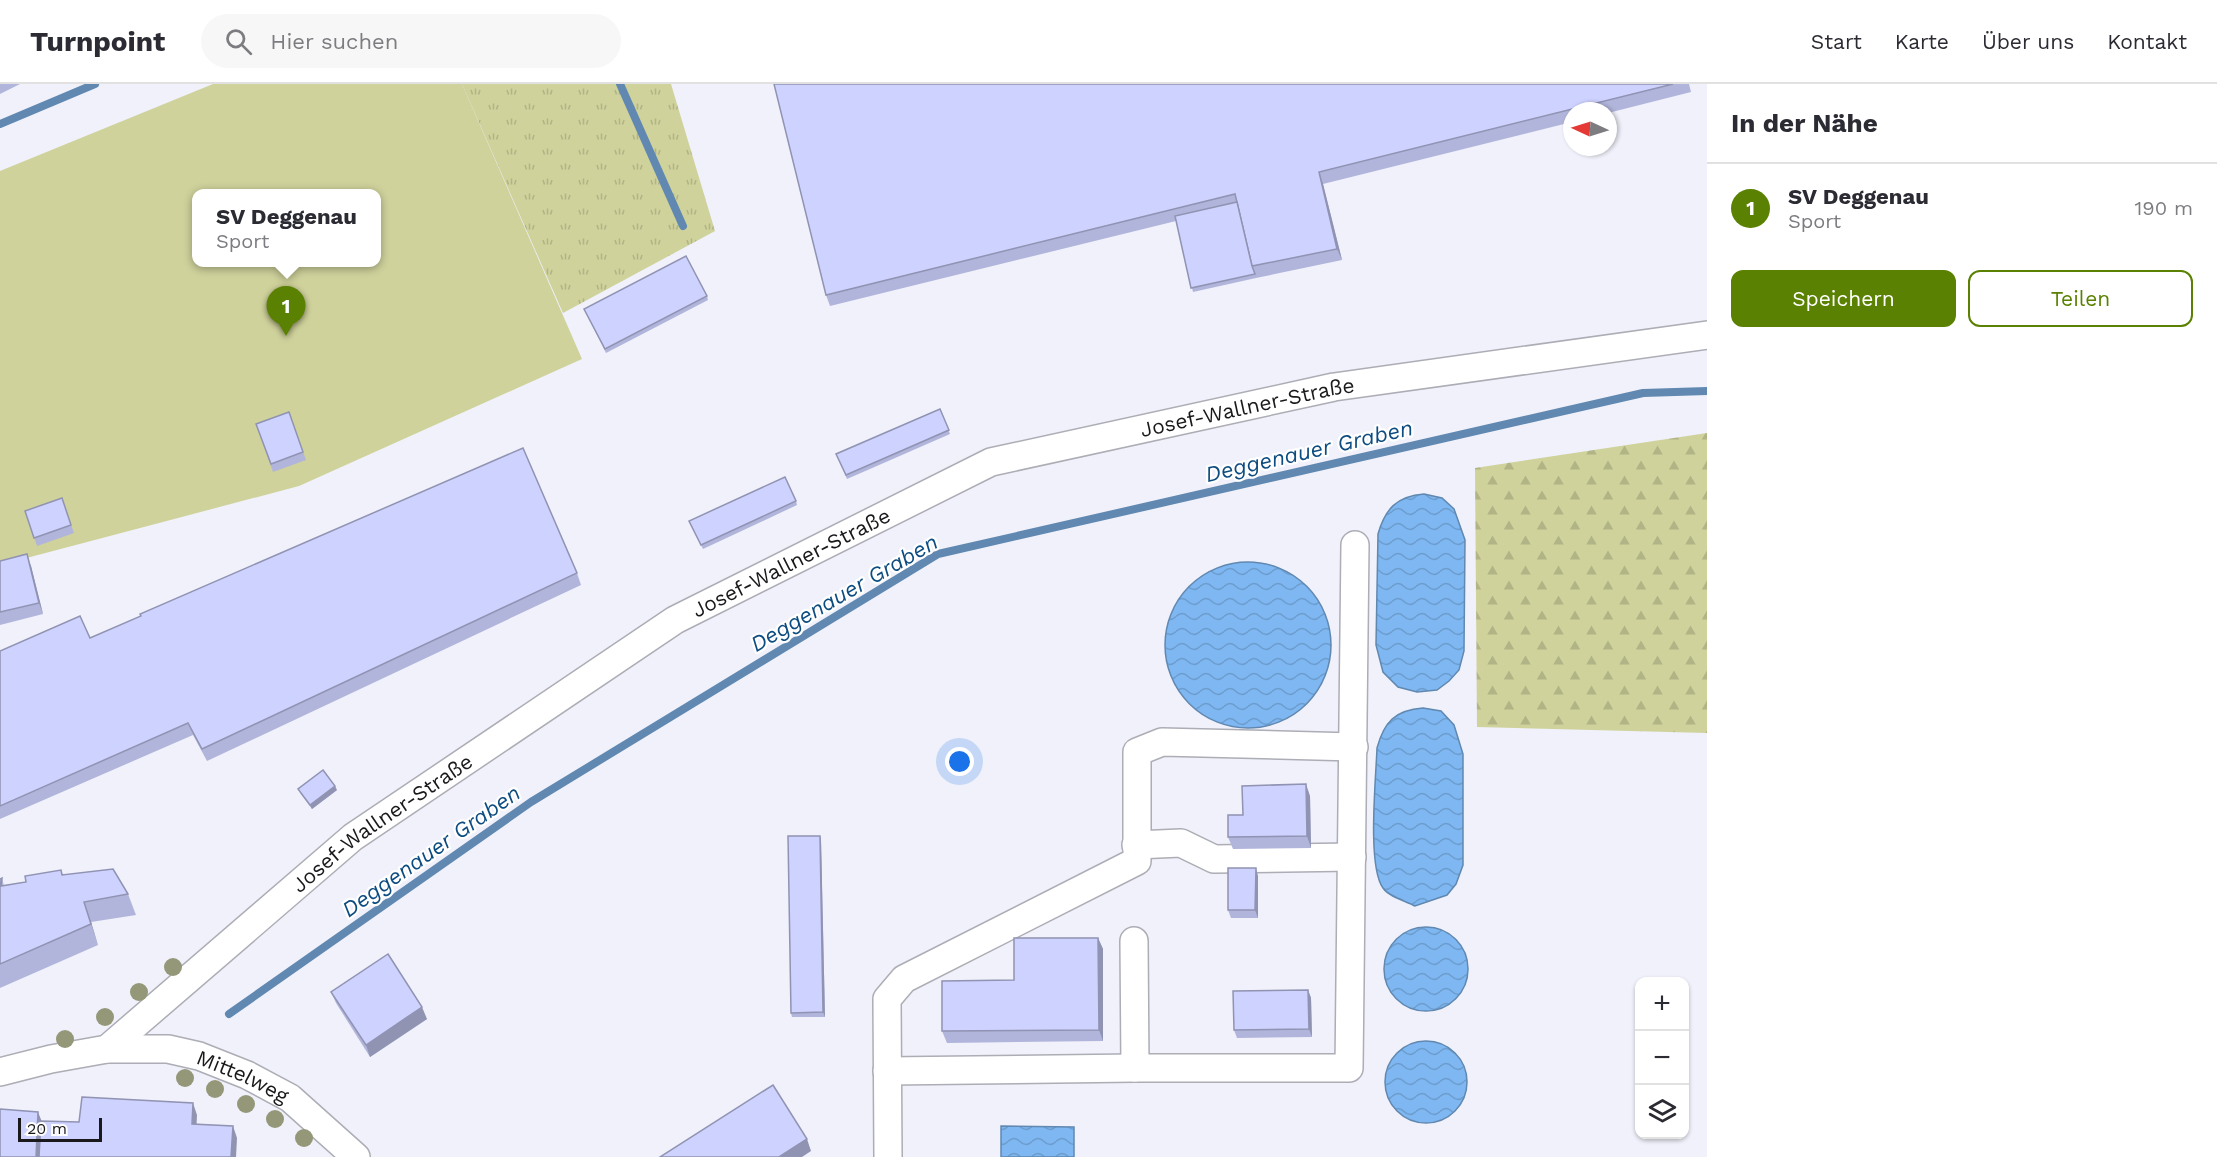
<!DOCTYPE html>
<html lang="de">
<head>
<meta charset="utf-8">
<style>
	body { margin:0; font-family:"Work Sans",sans-serif; background:#f7f7f7; color:#2b2b33 }
	.controls { position:absolute; right:18px; bottom:18px; display:grid; overflow:hidden; border-radius:12px; box-shadow:0 2px 4px #0004 }
	.controls button { width:54px; height:54px; display:grid; place-items:center; padding:0; border:0; border-bottom:2px solid #e1e1e2; background:#fff; color:#2b2b33; font:30px sans-serif }
	.compass { position:absolute; left:1563px; top:18px; width:54px; height:54px; border-radius:50%; background:#fff; box-shadow:0 2px 4px #0004; rotate:274deg }
	.scale { position:absolute; left:18px; bottom:15px; width:84px; box-sizing:border-box; padding-left:6px; border:3px solid #19191c; border-top:0; font-size:16px; line-height:21px; white-space:nowrap; color:#19191c; -webkit-text-stroke:4px #fff; paint-order:stroke }
	.you { position:absolute; left:960px; top:678px; width:21px; height:21px; margin:-15px; border:4px solid #fff; border-radius:50%; background:#1a73e8; box-shadow:0 0 0 9px #1a73e833 }
	.badge { display:grid; place-items:center; width:39px; height:39px; border-radius:50%; background:#5a8101; color:#fff; font-size:20px; font-weight:700 }
	.pin { position:absolute; translate:-50% -50px; filter:drop-shadow(0 2px 3px #0008) }
	.pin::after { content:''; position:absolute; top:32px; width:21px; height:18px; background:inherit; clip-path:polygon(0 0,100% 0,50% 100%) }
	.popup { position:absolute; left:192px; top:105px; width:189px; height:78px; box-sizing:border-box; display:grid; place-content:center; border-radius:12px; background:#fff; filter:drop-shadow(0 2px 4px #0005); font-size:20px; white-space:nowrap; color:#7c7c81 }
	.popup b { font-size:22px; color:#2b2b33 }
	.popup::after { content:''; position:absolute; left:50%; top:100%; margin-left:-12px; border:12px solid transparent; border-top-color:#fff }
	.list { margin:0; padding:0; list-style:none }
	h2 { display:flex; justify-content:space-between; align-items:center; height:78px; margin:0; padding:0 24px; font-size:26px }
	h2 small { font-size:20px; font-weight:400; color:#7c7c81 }
	.list li { display:grid; grid-template-columns:39px 1fr auto; gap:18px; align-items:center; box-sizing:border-box; height:90px; padding:0 24px; border-top:2px solid #e1e1e2 }
	.list b { display:block; font-size:22px; white-space:nowrap }
	.list p { margin:0; font-size:20px; white-space:nowrap; color:#7c7c81 }
	.list em { font-size:20px; font-style:normal; color:#7c7c81 }
	.actions { display:flex; gap:12px; padding:18px 24px }
	.actions a { flex:1; padding:14px 0; border:2px solid #5a8101; border-radius:12px; text-align:center; font-size:21px; color:#5a8101 }
	.actions .main { background:#5a8101; color:#fff }
	.icon { flex:none; width:33px; height:33px; fill:none; stroke:currentColor; stroke-width:2; stroke-linecap:round; stroke-linejoin:round }
	.map { position:relative; flex:none; width:1707px; height:1073px; overflow:hidden }
	header { display:flex; align-items:center; gap:36px; box-sizing:border-box; height:84px; padding:0 30px; background:#fff; border-bottom:2px solid #e1e1e2 }
	header strong { font-size:28px }
	nav { display:flex; gap:33px; margin-inline-start:auto; font-size:21px }
	.search { width:420px; height:54px; background:#f7f7f7; display:flex; align-items:center; gap:15px; box-sizing:border-box; padding:0 21px; border-radius:33px; color:#7c7c81; font-size:22px }
	main { display:flex }
	aside { flex:1; background:#fff }
	.map>svg:first-child { display:block }
</style>
</head>
<body>
<header>
<strong>Turnpoint</strong>
<div class="search"><svg class="icon" aria-label="search" viewBox="0 0 24 24"><circle cx="10" cy="10" r="6"/><path d="M15 15l6 6"/></svg>Hier suchen</div>
<nav><a>Start</a><a>Karte</a><a>Über uns</a><a>Kontakt</a></nav>
</header>
<main>
<div class="map">
<svg width="1707" height="1073" viewBox="0 0 1707 1073">
	<defs>
		<pattern id="grass-tufts" width="24" height="20" patternUnits="userSpaceOnUse" patternTransform="scale(1.5)"><rect width="24" height="20" fill="#cfd29b"/><path d="M3 7l-1-3M5 7V3M7 7l1-3M15 17l-1-3M17 17v-4M19 17l1-3" fill="none" stroke="#b1b485"/></pattern>
		<pattern id="forest-firs" width="22" height="20" patternUnits="userSpaceOnUse" patternTransform="scale(1.5)"><rect width="22" height="20" fill="#cfd29b"/><path d="M5 1l3.5 6h-7zM16 11l3.5 6h-7z" fill="#b1b485"/></pattern>
		<pattern id="water-waves" width="16" height="10" patternUnits="userSpaceOnUse" patternTransform="scale(1.5)"><rect width="16" height="10" fill="#7eb7f1"/><path d="M0 5q4-4 8 0t8 0" fill="none" stroke="#6c9dce"/></pattern>
	</defs>
	<rect width="100%" height="100%" fill="#f0f1fa"/>
	<!-- grass -->
	<path fill="url(#grass-tufts)" d="M 462,0 L 671,0 L 715,147 L 563,229 Z"/>
	<!-- forest -->
	<path fill="url(#forest-firs)" d="M 1707,349 L 1707,649 L 1477,643 L 1475,384 Z"/>
	<!-- garden -->
	<path fill="#cfd29b" fill-rule="evenodd" d="M 213,0 L 462,0 L 582,275 L 299,402 L 0,481 L 0,87 ZM 196,110 L 376,110 L 376,178 L 196,178 Z"/>
	<!-- water -->
	<g fill="url(#water-waves)" stroke="#6088b1" stroke-width="1.5">
		<path d="M 1424,410 L 1442,414 L 1454,425 L 1465,456 L 1464,567 L 1459,586 L 1449,597 L 1437,606 L 1417,608 L 1398,603 L 1383,588 L 1376,561 L 1378,450 C 1385,425 1397,412 1424,410 Z"/>
		<circle cx="1248" cy="561" r="83"/>
		<path d="M 1423,624 L 1441,627 L 1454,641 L 1463,670 L 1463,781 L 1456,800 L 1447,811 L 1415,822 C 1406,817 1389,813 1383,804 C 1367,782 1376,694 1377,664 C 1384,638 1395,626 1423,624 Z"/>
		<circle cx="1426" cy="885" r="42"/>
		<circle cx="1426" cy="998" r="41"/>
		<path d="M 1001,1042 L 1074,1043 L 1074,1073 L 1001,1073 Z"/>
	</g>
	<g fill="none" stroke-linecap="round" stroke-linejoin="round">
		<!-- stream -->
		<g stroke="#6088b1" stroke-width="8">
			<path d="M 620,0 L 683,142"/>
			<path d="M 0,40 L 95,0"/>
			<path d="M 229,930 L 531,718 L 938,470 L 1643,309 L 1707,307"/>
		</g>
		<defs>
			<g id="minor">
				<path d="M 1136,761 L 1181,759 L 1214,775 L 1352,773"/>
				<path d="M 1134,857 L 1135,984"/>
				<path id="s1" d="M 107,965 L 168,965 L 199,972 L 247,991 L 290,1014 L 356,1073"/>
				<path d="M 887,987 L 1135,984 L 1349,984 L 1355,461"/>
				<path id="s2" d="M 0,988 L 51,975 L 107,965 L 353,753 L 675,536 L 991,378 L 1334,303 L 1707,251"/>
				<path d="M 888,1073 L 887,915 L 904,895 L 1137,777 L 1137,668 L 1162,658 L 1354,663"/>
			</g>
		</defs>
		<!-- minor casing -->
		<use href="#minor" stroke="#acadb5" stroke-width="30"/>
		<!-- minor -->
		<use href="#minor" stroke="#fff" stroke-width="27"/>
	</g>
	<!-- trees -->
	<g fill="#959779">
		<circle cx="173" cy="883" r="9"/>
		<circle cx="139" cy="908" r="9"/>
		<circle cx="105" cy="933" r="9"/>
		<circle cx="65" cy="955" r="9"/>
		<circle cx="185" cy="994" r="9"/>
		<circle cx="215" cy="1005" r="9"/>
		<circle cx="246" cy="1020" r="9"/>
		<circle cx="275" cy="1035" r="9"/>
		<circle cx="304" cy="1054" r="9"/>
	</g>
	<!-- wall -->
	<g fill="#b1b5db">
		<path d="M 0,0 L 20,0 L 0,10 Z"/>
		<path d="M 774,0 L 1689,0 L 1691,8 L 1608,29 L 1608,27 L 1572,27 L 1572,38 L 1323,100 L 1342,176 L 1256,194 L 1193,208 L 1176,137 L 830,222 L 826,211 Z"/>
		<path d="M 707,212 L 708,216 L 606,269 L 584,225 Z"/>
		<path d="M 940,325 L 950,350 L 847,395 L 836,370 Z"/>
		<path d="M 289,328 L 306,376 L 273,388 L 256,340 Z"/>
		<path d="M 62,414 L 74,449 L 37,462 L 25,427 Z"/>
		<path d="M 796,417 L 797,421 L 703,465 L 689,437 Z"/>
		<path d="M 0,477 L 31,482 L 43,530 L 0,541 Z"/>
		<path d="M 577,489 L 581,501 L 207,677 L 193,651 L 0,735 L 0,567 L 90,554 Z"/>
		<path d="M 298,705 L 337,706 L 312,725 L 300,709 Z"/>
		<path d="M 1310,712 L 1311,764 L 1233,765 L 1228,753 L 1243,731 Z"/>
		<path d="M 820,752 L 821,756 L 825,933 L 792,933 L 791,929 Z"/>
		<path d="M 61,786 L 63,791 L 128,810 L 136,831 L 91,838 L 98,861 L 0,904 L 0,795 L 2,794 L 4,802 L 26,798 Z"/>
		<path d="M 1258,792 L 1258,834 L 1231,834 L 1228,826 Z"/>
		<path d="M 1098,854 L 1103,865 L 1103,957 L 947,959 L 942,947 L 1014,896 Z"/>
		<path d="M 1308,906 L 1311,914 L 1312,953 L 1237,954 L 1234,946 Z"/>
		<path d="M 331,908 L 427,935 L 370,973 L 336,919 Z"/>
	</g>
	<!-- shaded-wall -->
	<g fill="#9093b2">
		<path d="M 1319,88 L 1323,100 L 1342,176 L 1337,165 Z"/>
		<path d="M 27,470 L 31,482 L 43,530 L 39,519 Z"/>
		<path d="M 1306,700 L 1310,712 L 1311,764 L 1307,752 Z"/>
		<path d="M 335,702 L 337,706 L 312,725 L 310,721 Z"/>
		<path d="M 820,752 L 821,756 L 825,933 L 823,928 Z"/>
		<path d="M 1256,784 L 1258,792 L 1258,834 L 1255,826 Z"/>
		<path d="M 84,818 L 91,838 L 98,861 L 91,840 Z"/>
		<path d="M 1098,854 L 1103,865 L 1103,957 L 1099,946 Z"/>
		<path d="M 1308,906 L 1311,914 L 1312,953 L 1309,945 Z"/>
		<path d="M 422,923 L 427,935 L 370,973 L 366,961 Z"/>
		<path d="M 193,1019 L 197,1031 L 196,1051 L 192,1040 Z"/>
		<path d="M 38,1028 L 46,1048 L 44,1073 L 36,1073 Z"/>
		<path d="M 233,1042 L 237,1054 L 236,1073 L 231,1073 Z"/>
		<path d="M 807,1055 L 811,1067 L 802,1073 L 779,1073 Z"/>
	</g>
	<!-- building -->
	<g fill="#ced2ff" stroke="#9093b2" stroke-width="1.5">
		<path d="M 774,0 L 1673,0 L 1319,88 L 1337,165 L 1252,182 L 1235,110 L 826,211 Z"/>
		<path d="M 1237,118 L 1252,182 L 1255,190 L 1191,204 L 1175,132 Z"/>
		<path d="M 686,172 L 707,212 L 605,265 L 584,225 Z"/>
		<path d="M 940,325 L 949,346 L 846,391 L 836,370 Z"/>
		<path d="M 289,328 L 303,368 L 271,380 L 256,340 Z"/>
		<path d="M 523,364 L 577,489 L 202,665 L 188,639 L 0,722 L 0,567 L 80,532 L 90,554 L 141,532 L 140,530 Z"/>
		<path d="M 785,393 L 796,417 L 701,461 L 689,437 Z"/>
		<path d="M 62,414 L 71,441 L 34,454 L 25,427 Z"/>
		<path d="M 27,470 L 39,519 L 0,528 L 0,477 Z"/>
		<path d="M 323,686 L 335,702 L 310,721 L 298,705 Z"/>
		<path d="M 1306,700 L 1307,752 L 1228,753 L 1228,731 L 1243,731 L 1242,702 Z"/>
		<path d="M 788,752 L 820,752 L 823,928 L 791,929 Z"/>
		<path d="M 1228,784 L 1256,784 L 1255,826 L 1228,826 Z"/>
		<path d="M 113,785 L 128,810 L 84,818 L 91,840 L 0,880 L 0,795 L 2,794 L 1,802 L 26,798 L 25,792 L 61,786 L 62,791 Z"/>
		<path d="M 1014,854 L 1098,854 L 1099,946 L 942,947 L 942,897 L 1014,896 Z"/>
		<path d="M 388,870 L 422,923 L 366,961 L 331,908 Z"/>
		<path d="M 1308,906 L 1309,945 L 1234,946 L 1233,907 Z"/>
		<path d="M 773,1001 L 807,1055 L 779,1073 L 660,1073 Z"/>
		<path d="M 82,1013 L 193,1019 L 192,1040 L 233,1042 L 231,1073 L 232,1073 L 39,1073 L 41,1037 L 79,1038 Z"/>
		<path d="M 0,1025 L 38,1028 L 36,1073 L 0,1073 Z"/>
	</g>
	<g text-anchor="middle" dominant-baseline="central" stroke-width="4.5" stroke-linejoin="round" paint-order="stroke">
		<!-- street labels -->
		<g font-size="21" fill="#19191c" stroke="#fff">
			<text stroke="none"><textPath href="#s2" startOffset="1438">Josef-Wallner-Straße</textPath></text>
			<text stroke="none"><textPath href="#s2" startOffset="952">Josef-Wallner-Straße</textPath></text>
			<text stroke="none"><textPath href="#s2" startOffset="466">Josef-Wallner-Straße</textPath></text>
			<text stroke="none"><textPath href="#s1" startOffset="141">Mittelweg</textPath></text>
		</g>
		<!-- water labels -->
		<g font-size="22" font-style="italic" fill="#0d4c81" stroke="#fff">
			<text transform="translate(1309 367) rotate(-13)">Deggenauer Graben</text>
			<text transform="translate(844 509) rotate(-30)">Deggenauer Graben</text>
			<text transform="translate(431 767) rotate(-35)">Deggenauer Graben</text>
		</g>
	</g>
</svg>
<div class="controls">
<button>+</button>
<button>−</button>
<button><svg class="icon" aria-label="layers" viewBox="0 0 24 24"><path d="M12 4l9 5-9 5-9-5zM3 14l9 5 9-5"/></svg></button>
</div>
<svg class="compass" viewBox="-18 -18 36 36"><path d="M0-13l5 13h-10z" fill="#e53935"/><path d="M0 13l5-13h-10z" fill="#7c7c81"/></svg>
<div class="scale">20 m</div>
<div class="you"></div>
<div class="pin badge" style="left:286px;top:252px">1</div>
<div class="popup"><b>SV Deggenau</b>Sport</div>
</div>
<aside>
<h2>In der Nähe<small></small></h2>
<ul class="list">
<li><span class="badge">1</span><div><b>SV Deggenau</b><p>Sport</p></div><em>190 m</em></li>
</ul>
<div class="actions"><a class="main">Speichern</a><a>Teilen</a></div>
</aside>
</main>
</body>
</html>
